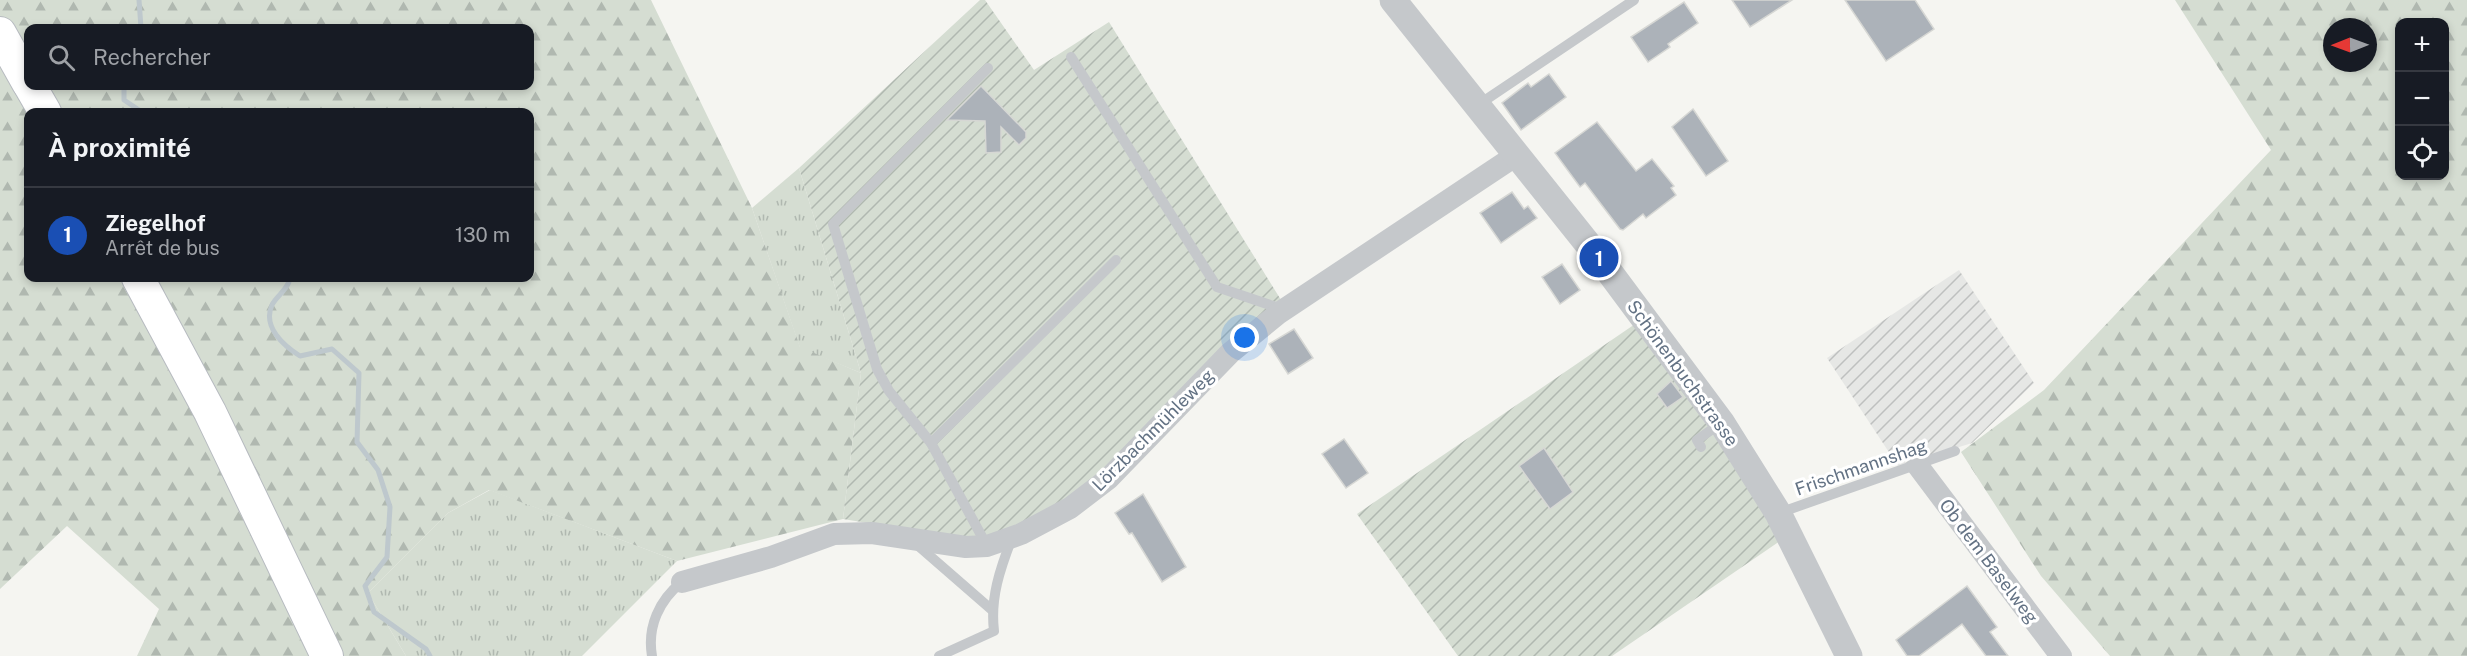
<!DOCTYPE html>
<html lang="fr">
<head>
<meta charset="utf-8">
<style>
	body { margin:0; font-family:"Public Sans",sans-serif; background:#242831; color:#f1f3f6 }
	.controls { position:absolute; right:18px; top:18px; display:grid; overflow:hidden; border-radius:12px; box-shadow:0 3px 9px #0003 }
	.controls button { width:54px; height:54px; display:grid; place-items:center; padding:0; border:0; border-bottom:2px solid #363941; background:#171b24; color:#f1f3f6; font:30px sans-serif }
	.compass { position:absolute; left:2323px; top:18px; width:54px; height:54px; border-radius:50%; background:#171b24; box-shadow:0 3px 9px #0003; rotate:269deg }
	.you { position:absolute; left:1245px; top:338px; width:21px; height:21px; margin:-15px; border:4px solid #fff; border-radius:50%; background:#1a73e8; box-shadow:0 0 0 9px #1a73e833 }
	.badge { display:grid; place-items:center; width:39px; height:39px; border-radius:50%; background:#ea580c; color:#fff; font-size:20px; font-weight:700 }
	.pin { position:absolute; translate:-50% -50%; border:3px solid #fff; box-shadow:0 2px 6px #0006 }
	.list { margin:0; padding:0; list-style:none }
	h2 { display:flex; justify-content:space-between; align-items:center; height:78px; margin:0; padding:0 24px; font-size:26px }
	h2 small { font-size:20px; font-weight:400; color:#9ea1a6 }
	.list li { display:grid; grid-template-columns:39px 1fr auto; gap:18px; align-items:center; box-sizing:border-box; height:96px; padding:0 24px; border-top:2px solid #363941 }
	.list b { display:block; font-size:22px; white-space:nowrap }
	.list p { margin:0; font-size:20px; white-space:nowrap; color:#9ea1a6 }
	.list em { font-size:20px; font-style:normal; color:#9ea1a6 }
	.icon { flex:none; width:33px; height:33px; fill:none; stroke:currentColor; stroke-width:2; stroke-linecap:round; stroke-linejoin:round }
	.map { position:relative; flex:none; width:2467px; height:656px; overflow:hidden }
	.search { position:absolute; background:#171b24; box-shadow:0 3px 9px #0003; left:24px; top:24px; width:510px; height:66px; display:flex; align-items:center; gap:15px; box-sizing:border-box; padding:0 21px; border-radius:12px; color:#9ea1a6; font-size:22px }
	.panel { position:absolute; background:#171b24; box-shadow:0 3px 9px #0003; left:24px; top:108px; width:510px; height:174px; border-radius:12px }
	.map>svg:first-child { display:block }
</style>
</head>
<body>
<div class="map">
<svg width="2467" height="656" viewBox="0 0 2467 656">
	<defs>
		<pattern id="industrial-furrows" width="10" height="10" patternUnits="userSpaceOnUse" patternTransform="scale(1.5)"><rect width="10" height="10" fill="#e6e7e5"/><path d="M-1 1l2-2M0 10L10 0M9 11l2-2" fill="none" stroke="#bec0bf"/></pattern>
		<pattern id="grass-tufts" width="24" height="20" patternUnits="userSpaceOnUse" patternTransform="scale(1.5)"><rect width="24" height="20" fill="#d5ddd2"/><path d="M3 7l-1-3M5 7V3M7 7l1-3M15 17l-1-3M17 17v-4M19 17l1-3" fill="none" stroke="#b0b8b0"/></pattern>
		<pattern id="forest-firs" width="22" height="20" patternUnits="userSpaceOnUse" patternTransform="scale(1.5)"><rect width="22" height="20" fill="#d5ddd2"/><path d="M5 1l3.5 6h-7zM16 11l3.5 6h-7z" fill="#b0b8b0"/></pattern>
		<pattern id="garden-furrows" width="10" height="10" patternUnits="userSpaceOnUse" patternTransform="scale(1.5)"><rect width="10" height="10" fill="#d5ddd2"/><path d="M-1 1l2-2M0 10L10 0M9 11l2-2" fill="none" stroke="#b0b8b0"/></pattern>
	</defs>
	<rect width="100%" height="100%" fill="#f5f5f1"/>
	<!-- industrial -->
	<path fill="url(#industrial-furrows)" d="M 1959,270 L 2034,383 L 1972,443 L 1898,466 L 1827,358 Z"/>
	<!-- grass -->
	<g fill="url(#grass-tufts)">
		<path d="M 799,168 L 861,373 L 800,348 L 752,208 Z"/>
		<path d="M 490,490 L 677,561 L 582,656 L 406,656 L 368,593 L 448,513 Z"/>
	</g>
	<!-- forest -->
	<g fill="url(#forest-firs)" fill-rule="evenodd">
		<path d="M 0,0 L 651,0 L 752,208 L 800,347 L 861,373 L 843,519 L 677,561 L 489,490 L 448,513 L 368,593 L 406,656 L 137,656 L 159,609 L 67,526 L 0,589 ZM 28,28 L 530,28 L 530,86 L 28,86 ZM 28,112 L 530,112 L 530,278 L 28,278 Z"/>
		<path d="M 2175,0 L 2467,0 L 2467,656 L 2110,656 L 2041,576 L 1961,452 L 2044,390 L 2271,150 ZM 2400,22 L 2444,22 L 2444,176 L 2400,176 ZM 2332,27 L 2368,27 L 2368,63 L 2332,63 Z"/>
	</g>
	<!-- garden -->
	<g fill="url(#garden-furrows)">
		<path d="M 980,0 L 985,0 L 1034,70 L 1109,22 L 1286,308 L 1087,491 L 990,543 L 843,519 L 861,373 L 799,168 Z"/>
		<path d="M 1638,322 L 1783,539 L 1612,656 L 1458,656 L 1357,514 Z"/>
	</g>
	<g fill="none" stroke-linecap="round" stroke-linejoin="round">
		<!-- stream -->
		<g stroke="#bec8cd" stroke-width="5">
			<path d="M 139,0 L 141,28"/>
			<path d="M 124,86 L 124,100 L 142,112"/>
			<path d="M 290,278 C 288,290 277,295 272,305 C 262,327 284,346 300,356 L 332,349 L 359,373 L 357,442 L 378,470 L 390,507 L 387,557 L 365,586 L 374,612 L 426,649 L 430,656"/>
		</g>
	</g>
	<!-- building -->
	<g fill="#acb2b9" stroke="#d6d7d4" stroke-width="1.5">
		<path d="M 1732,0 L 1792,0 L 1750,27 Z"/>
		<path d="M 1845,0 L 1915,0 L 1934,29 L 1886,61 Z"/>
		<path d="M 1684,2 L 1698,23 L 1668,44 L 1670,47 L 1648,62 L 1631,37 Z"/>
		<path d="M 1549,74 L 1566,97 L 1521,130 L 1502,103 L 1528,83 L 1531,87 Z"/>
		<path d="M 981,86 L 1026,132 L 1026,138 L 1019,145 L 1001,127 L 1001,152 L 986,153 L 985,121 L 947,120 Z"/>
		<path d="M 1693,109 L 1728,161 L 1706,176 L 1672,127 Z"/>
		<path d="M 1597,122 L 1636,171 L 1652,159 L 1674,186 L 1671,188 L 1676,195 L 1646,218 L 1643,214 L 1623,230 L 1620,229 L 1585,183 L 1580,187 L 1555,153 Z"/>
		<path d="M 1512,192 L 1524,209 L 1528,206 L 1537,218 L 1501,243 L 1480,213 Z"/>
		<path d="M 1562,264 L 1580,290 L 1560,304 L 1542,277 Z"/>
		<path d="M 1294,329 L 1313,358 L 1288,374 L 1269,344 Z"/>
		<path d="M 1671,381 L 1683,397 L 1667,408 L 1657,394 Z"/>
		<path d="M 1344,439 L 1368,473 L 1346,488 L 1322,454 Z"/>
		<path d="M 1544,448 L 1573,492 L 1550,509 L 1519,466 Z"/>
		<path d="M 1143,494 L 1186,567 L 1162,582 L 1132,533 L 1129,534 L 1115,513 Z"/>
		<path d="M 1967,586 L 1997,627 L 1990,632 L 2008,656 L 1986,656 L 1962,624 L 1919,656 L 1907,656 L 1896,640 Z"/>
	</g>
	<g fill="none" stroke-linecap="round" stroke-linejoin="round">
		<defs>
			<g id="secondary">
				<path d="M 0,33 L 28,83"/>
				<path d="M 30,86 L 45,112"/>
				<path d="M 138,278 L 210,412 L 327,656"/>
			</g>
		</defs>
		<!-- secondary casing -->
		<use href="#secondary" stroke="#b7bbc0" stroke-width="34"/>
		<!-- service -->
		<g stroke="#c5c8cb" stroke-width="10">
			<path d="M 1071,57 L 1217,287 L 1276,307 L 1279,312"/>
			<path d="M 1478,105 L 1634,0"/>
			<path d="M 931,443 L 1116,260"/>
			<path d="M 1701,447 L 1697,440 L 1721,423"/>
			<path d="M 1779,513 L 1955,451"/>
			<path d="M 915,543 L 992,610"/>
			<path d="M 987,546 L 931,443 L 889,391 L 877,369 L 833,224 L 988,68"/>
			<path d="M 652,656 C 647,627 659,600 682,582"/>
			<path d="M 939,656 L 994,631 C 990,598 1000,569 1012,538"/>
		</g>
		<!-- minor -->
		<g stroke="#c5c8cb" stroke-width="22">
			<path d="M 1918,466 L 2061,656"/>
			<path d="M 682,582 L 771,557 L 834,534 L 872,533 L 966,547 L 987,546 L 1021,534 L 1070,508 L 1108,479 L 1230,353 L 1279,313 L 1518,154"/>
		</g>
		<!-- tertiary -->
		<path stroke="#c5c8cb" stroke-width="27" d="M 1393,0 L 1599,258 L 1721,422 L 1778,513 L 1849,656"/>
		<!-- secondary -->
		<use href="#secondary" stroke="#fff" stroke-width="32"/>
	</g>
	<g text-anchor="middle" dominant-baseline="central" stroke-width="6" stroke-linejoin="round" paint-order="stroke">
		<!-- street labels -->
		<g font-size="18" fill="#637284" stroke="#fff">
			<text transform="translate(1683 373) rotate(54)">Schönenbuchstrasse</text>
			<text transform="translate(1153 430) rotate(-45)">Lörzbachmühleweg</text>
			<text transform="translate(1861 467) rotate(-19)">Frischmannshag</text>
			<text transform="translate(1989 561) rotate(53)">Ob dem Baselweg</text>
		</g>
	</g>
</svg>
<div class="controls">
<button>+</button>
<button>−</button>
<button><svg class="icon" aria-label="locate" viewBox="0 0 24 24"><circle cx="12" cy="12" r="6"/><path d="M12 2v4M12 18v4M2 12h4M18 12h4"/></svg></button>
</div>
<svg class="compass" viewBox="-18 -18 36 36"><path d="M0-13l5 13h-10z" fill="#e53935"/><path d="M0 13l5-13h-10z" fill="#9ea1a6"/></svg>
<div class="you"></div>
<div class="pin badge" style="left:1599px;top:258px;background:#1a4fb4">1</div>
<div class="search"><svg class="icon" aria-label="search" viewBox="0 0 24 24"><circle cx="10" cy="10" r="6"/><path d="M15 15l6 6"/></svg>Rechercher</div>
<section class="panel">
<h2>À proximité<small></small></h2>
<ul class="list">
<li><span class="badge" style="background:#1a4fb4">1</span><div><b>Ziegelhof</b><p>Arrêt de bus</p></div><em>130 m</em></li>
</ul>
</section>
</div>
</body>
</html>
